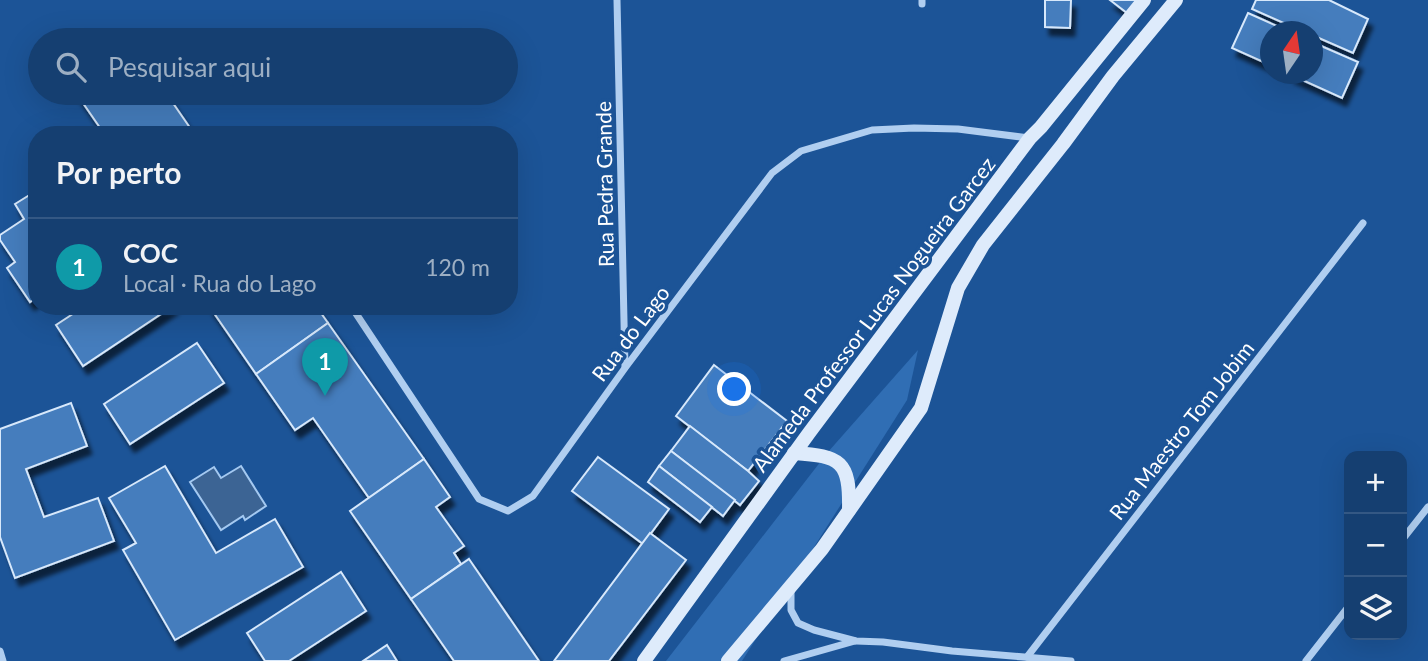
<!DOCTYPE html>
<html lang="pt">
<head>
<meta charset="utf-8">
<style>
	body { margin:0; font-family:Lato,sans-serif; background:#1e4676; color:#f1f3f6 }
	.controls { position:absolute; right:21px; bottom:21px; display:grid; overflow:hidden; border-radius:14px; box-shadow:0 7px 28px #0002 }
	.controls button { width:63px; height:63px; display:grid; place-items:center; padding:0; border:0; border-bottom:2px solid #345884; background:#153f71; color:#f1f3f6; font:35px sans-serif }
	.compass { position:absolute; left:1260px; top:21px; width:63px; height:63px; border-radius:50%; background:#153f71; box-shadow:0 7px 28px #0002; rotate:13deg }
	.you { position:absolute; left:735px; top:390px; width:24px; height:24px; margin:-18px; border:5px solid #fff; border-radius:50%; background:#1a73e8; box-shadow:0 0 0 10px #1a73e833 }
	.badge { display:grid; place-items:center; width:46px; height:46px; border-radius:50%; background:#ffd36f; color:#fff; font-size:23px; font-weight:700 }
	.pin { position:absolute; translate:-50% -58px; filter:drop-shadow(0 2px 4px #0008) }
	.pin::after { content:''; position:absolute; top:37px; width:24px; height:21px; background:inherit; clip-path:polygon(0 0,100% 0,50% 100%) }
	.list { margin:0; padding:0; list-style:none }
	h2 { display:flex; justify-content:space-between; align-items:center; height:91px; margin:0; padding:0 28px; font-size:30px }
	h2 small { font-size:23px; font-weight:400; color:#9dafc3 }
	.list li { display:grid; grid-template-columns:46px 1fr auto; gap:21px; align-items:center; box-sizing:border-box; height:98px; padding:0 28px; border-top:2px solid #345884 }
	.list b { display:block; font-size:26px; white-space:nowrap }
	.list p { margin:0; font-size:23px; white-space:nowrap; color:#9dafc3 }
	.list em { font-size:23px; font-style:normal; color:#9dafc3 }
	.icon { flex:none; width:38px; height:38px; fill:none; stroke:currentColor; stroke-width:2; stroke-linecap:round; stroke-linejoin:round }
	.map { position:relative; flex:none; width:1428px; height:661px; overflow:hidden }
	.search { position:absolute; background:#153f71; box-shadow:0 7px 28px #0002; left:28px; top:28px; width:490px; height:77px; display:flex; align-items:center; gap:18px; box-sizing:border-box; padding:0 24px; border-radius:38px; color:#9dafc3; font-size:26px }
	.panel { position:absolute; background:#153f71; box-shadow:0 7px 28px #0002; left:28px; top:126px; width:490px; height:189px; border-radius:28px }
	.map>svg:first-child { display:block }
</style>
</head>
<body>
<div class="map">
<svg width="1428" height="661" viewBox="0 0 1428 661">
	<defs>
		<filter id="shadow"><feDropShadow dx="4.5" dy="8" stdDeviation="2" flood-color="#0009"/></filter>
	</defs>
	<rect width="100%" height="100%" fill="#1c5497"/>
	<!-- green -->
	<path fill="#306eb4" d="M 918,350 L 907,400 L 742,661 L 666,661 L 828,452 Z"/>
	<!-- water -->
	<path fill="#3c6494" stroke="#a4c9f1" stroke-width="2" d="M 241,466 L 266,506 L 245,520 L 243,516 L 221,530 L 190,482 L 214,467 L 221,478 Z"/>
	<!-- building -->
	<g fill="#447dbd" stroke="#d7e8fb" stroke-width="2" filter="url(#shadow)">
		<path d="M 1045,0 L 1071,0 L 1070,28 L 1045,27 Z"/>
		<path d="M 1110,0 L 1137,0 L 1127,13 Z"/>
		<path d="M 1256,0 L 1329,0 L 1368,19 L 1353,53 L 1312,35 L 1312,32 L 1304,32 L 1252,9 Z"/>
		<path d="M 1248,13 L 1290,32 L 1270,32 L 1270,65 L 1232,48 Z"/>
		<path d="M 1312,42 L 1358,62 L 1342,98 L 1289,74 L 1312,74 Z"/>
		<path d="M 76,93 L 166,93 L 195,135 L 105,135 Z"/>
		<path d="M 36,191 L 37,297 L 30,302 L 7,268 L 15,262 L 0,240 L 0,235 L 24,219 L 15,204 Z"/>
		<path d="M 85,306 L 173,306 L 83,366 L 56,325 Z"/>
		<path d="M 209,306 L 316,306 L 328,323 L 256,374 Z"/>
		<path d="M 328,323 L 424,459 L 369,498 L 313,418 L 295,430 L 256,374 Z"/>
		<path d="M 197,343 L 224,383 L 130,444 L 104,404 Z"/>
		<path d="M 714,365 L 787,421 L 748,471 L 676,416 Z"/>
		<path d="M 71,403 L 87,446 L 26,469 L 44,517 L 98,498 L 114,541 L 15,578 L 0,537 L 0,429 Z"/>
		<path d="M 690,426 L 748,471 L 759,481 L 740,505 L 671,451 Z"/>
		<path d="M 671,451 L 735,500 L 723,516 L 659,466 Z"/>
		<path d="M 598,457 L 669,509 L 643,544 L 572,491 Z"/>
		<path d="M 424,459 L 450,497 L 436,507 L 464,546 L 454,553 L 461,564 L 411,599 L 350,511 Z"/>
		<path d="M 165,466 L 216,553 L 275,519 L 303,567 L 175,640 L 123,550 L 136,543 L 109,498 Z"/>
		<path d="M 659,466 L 712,507 L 700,522 L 648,482 Z"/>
		<path d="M 650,533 L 686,560 L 609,661 L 554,661 Z"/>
		<path d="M 469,559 L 539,661 L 454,661 L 411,599 Z"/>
		<path d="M 341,572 L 366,611 L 289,661 L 265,661 L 247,633 Z"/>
		<path d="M 387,645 L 397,661 L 363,661 Z"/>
	</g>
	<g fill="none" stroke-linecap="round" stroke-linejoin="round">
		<!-- street -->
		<g stroke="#b0cef0" stroke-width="7">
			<path d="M 617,0 L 625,367"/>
			<path d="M 922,4 L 922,0"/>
			<path d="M 351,306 L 479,499 L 508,511 L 533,496 L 625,368 L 772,173 L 801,151 L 872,130 L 914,128 L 958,129 L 1029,138"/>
			<path d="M 1402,540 L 1428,507"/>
			<path d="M 791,587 L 791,610 L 798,623 L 814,630 L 856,641 L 883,642 L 952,651 L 1071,661"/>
			<path d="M 0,651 L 3,661"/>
			<path d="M 1027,657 L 1363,223"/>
			<path d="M 784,661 L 855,641"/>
			<path d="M 1306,661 L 1349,606"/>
		</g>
		<!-- secondary -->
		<g stroke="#deebfb" stroke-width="14">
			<path d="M 794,453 C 841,456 850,461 849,510"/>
			<path d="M 644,661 L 809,433 L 1030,138 L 1041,127 L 1144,0"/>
			<path d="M 728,661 L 822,549 L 921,408 L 958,288 L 983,245 L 1063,144 L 1113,76 L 1176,0"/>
		</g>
	</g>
	<g text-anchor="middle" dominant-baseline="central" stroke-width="7" stroke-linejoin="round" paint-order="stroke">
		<!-- street labels -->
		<g font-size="21" fill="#fff" stroke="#1c5497">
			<text transform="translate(604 184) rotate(-91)">Rua Pedra Grande</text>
			<text transform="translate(873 314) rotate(-53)">Alameda Professor Lucas Nogueira Garcez</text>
			<text transform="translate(630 333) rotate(-53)">Rua do Lago</text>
			<text transform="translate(1181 430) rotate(-52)">Rua Maestro Tom Jobim</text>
		</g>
	</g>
</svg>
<div class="controls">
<button>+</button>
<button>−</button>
<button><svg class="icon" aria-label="layers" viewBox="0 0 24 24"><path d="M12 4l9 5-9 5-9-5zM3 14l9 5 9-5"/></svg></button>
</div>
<svg class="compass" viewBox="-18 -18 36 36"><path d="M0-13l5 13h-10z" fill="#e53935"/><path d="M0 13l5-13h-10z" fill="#9dafc3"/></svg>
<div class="you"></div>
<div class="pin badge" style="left:325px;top:396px;background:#0f9aa8">1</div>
<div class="search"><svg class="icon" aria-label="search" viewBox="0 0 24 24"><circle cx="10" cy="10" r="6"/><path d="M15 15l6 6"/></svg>Pesquisar aqui</div>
<section class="panel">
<h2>Por perto<small></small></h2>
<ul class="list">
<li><span class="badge" style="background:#0f9aa8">1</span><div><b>COC</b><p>Local · Rua do Lago</p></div><em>120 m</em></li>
</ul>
</section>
</div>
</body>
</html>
